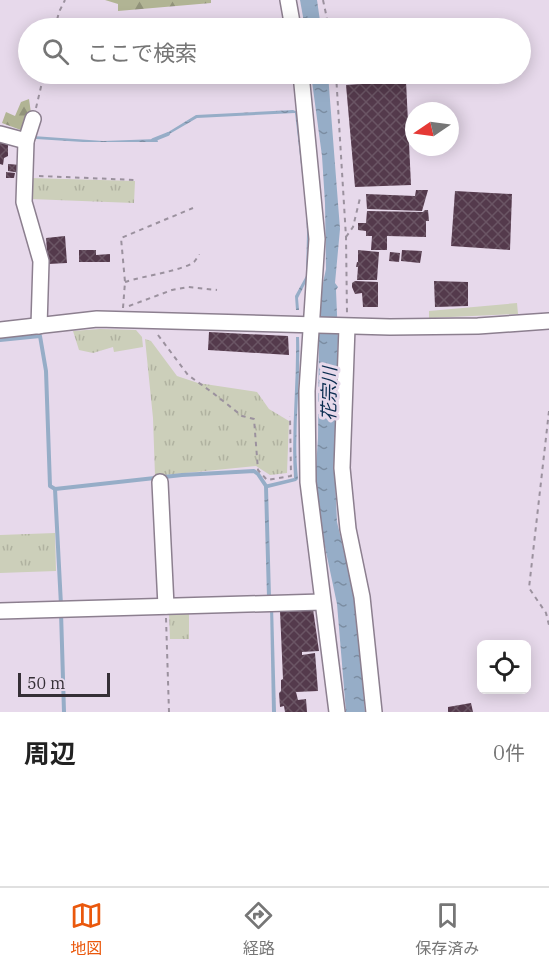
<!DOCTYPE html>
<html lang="ja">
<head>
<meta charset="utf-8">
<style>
	body { margin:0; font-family:"IBM Plex Serif","Noto Sans JP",serif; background:#f2f2f2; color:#222 }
	.controls { position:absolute; right:18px; bottom:18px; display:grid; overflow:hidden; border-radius:9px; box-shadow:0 3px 15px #0003 }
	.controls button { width:54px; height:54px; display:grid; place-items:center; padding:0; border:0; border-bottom:2px solid #e0e0e0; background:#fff; color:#222; font:30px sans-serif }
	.compass { position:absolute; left:405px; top:102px; width:54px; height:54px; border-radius:50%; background:#fff; box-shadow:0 3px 15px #0003; rotate:257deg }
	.scale { position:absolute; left:18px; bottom:15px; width:92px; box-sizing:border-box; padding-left:6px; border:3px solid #352f36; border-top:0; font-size:16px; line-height:21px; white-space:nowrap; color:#352f36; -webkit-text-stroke:4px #e7d9eb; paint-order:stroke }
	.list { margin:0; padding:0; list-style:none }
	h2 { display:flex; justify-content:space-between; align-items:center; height:78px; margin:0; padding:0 24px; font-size:26px }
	h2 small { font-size:20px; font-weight:400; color:#767676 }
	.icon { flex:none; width:33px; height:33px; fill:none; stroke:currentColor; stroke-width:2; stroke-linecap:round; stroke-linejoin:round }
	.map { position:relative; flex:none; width:549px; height:712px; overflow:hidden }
	.search { position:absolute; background:#fff; box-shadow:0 3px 15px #0003; left:18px; right:18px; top:18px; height:66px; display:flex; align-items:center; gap:15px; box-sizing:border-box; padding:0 21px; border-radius:33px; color:#767676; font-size:22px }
	.sheet { height:174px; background:#fff }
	nav { display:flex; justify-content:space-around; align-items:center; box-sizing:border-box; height:84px; border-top:2px solid #e0e0e0; background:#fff; font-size:16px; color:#767676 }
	nav a { display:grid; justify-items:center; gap:3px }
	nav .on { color:#ea580c }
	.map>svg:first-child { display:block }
</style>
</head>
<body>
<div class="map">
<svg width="549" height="712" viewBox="0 0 549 712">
	<defs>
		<pattern id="grass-tufts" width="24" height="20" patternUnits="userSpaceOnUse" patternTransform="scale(1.5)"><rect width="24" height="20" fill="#cccfba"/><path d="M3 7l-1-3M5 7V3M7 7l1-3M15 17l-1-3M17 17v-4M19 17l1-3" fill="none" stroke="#b0b2a0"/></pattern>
		<pattern id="forest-firs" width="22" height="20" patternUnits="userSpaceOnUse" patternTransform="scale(1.5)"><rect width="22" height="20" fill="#b1b494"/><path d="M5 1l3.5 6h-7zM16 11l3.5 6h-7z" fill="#91937a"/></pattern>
		<pattern id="water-ripples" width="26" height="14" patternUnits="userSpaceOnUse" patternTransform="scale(1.5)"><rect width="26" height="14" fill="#96adc7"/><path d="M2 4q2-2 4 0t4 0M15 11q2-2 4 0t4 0" fill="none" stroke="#7b8da2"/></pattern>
		<pattern id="building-cross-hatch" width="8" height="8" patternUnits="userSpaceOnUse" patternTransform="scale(1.5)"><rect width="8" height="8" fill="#543a4c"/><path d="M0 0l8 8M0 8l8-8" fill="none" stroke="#6a5564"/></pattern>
	</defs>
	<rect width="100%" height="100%" fill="#e7d9eb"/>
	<!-- grass -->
	<g fill="url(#grass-tufts)">
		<path d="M 31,178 L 135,181 L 134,203 L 30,199 Z"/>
		<path d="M 100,329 L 136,330 L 142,337 L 143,347 L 114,352 L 113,347 L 93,353 L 79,350 L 73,331 Z"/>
		<path d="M 145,339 L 151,341 L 177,376 L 198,383 L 257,392 L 269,409 L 289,421 L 287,473 L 270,475 L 256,466 L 155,476 L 153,418 Z"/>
		<path d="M 55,533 L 56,571 L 0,573 L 0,535 Z"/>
		<path d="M 189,607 L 189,639 L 170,639 L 169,613 Z"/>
	</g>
	<!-- forest -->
	<g fill="url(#forest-firs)">
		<path d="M 105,0 L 211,0 L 211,3 L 118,11 L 118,4 Z"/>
		<path d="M 29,99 L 31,113 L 26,132 L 2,123 L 6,112 L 15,116 L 21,102 Z"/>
	</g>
	<!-- garden -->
	<path fill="#cccfba" d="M 517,303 L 518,314 L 429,318 L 429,311 Z"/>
	<!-- water -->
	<g fill="url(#water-ripples)">
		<path d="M 300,0 L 317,0 L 321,28 L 305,28 Z"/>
		<path d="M 311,74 L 328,74 L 340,229 L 335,283 L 338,287 L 336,290 L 338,338 L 335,478 L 337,522 L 356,601 L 365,712 L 346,712 L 337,604 L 321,528 L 315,483 L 318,438 L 319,330 L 317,300 L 321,292 L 326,269 L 325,203 L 322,156 Z"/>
		<path d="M 293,110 L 298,112 L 310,237 L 309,276 L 298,298 L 299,310 L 296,310 L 295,296 L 306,276 L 307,234 L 306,207 L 295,113 L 197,118 L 166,136 L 165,134 L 196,115 Z"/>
		<path d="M 33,136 L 103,141 L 157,139 L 158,142 L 83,142 L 36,139 Z"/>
		<path d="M 296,337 L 299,337 C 301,384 293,432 298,479 L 296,481 L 268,488 L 271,597 L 267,597 L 264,485 L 294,478 C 291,431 297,384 296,337 Z"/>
		<path d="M 273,605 L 276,712 L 272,712 L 270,606 Z"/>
	</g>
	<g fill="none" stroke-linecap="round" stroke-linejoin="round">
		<!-- stream -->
		<g stroke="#96adc7" stroke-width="4">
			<path d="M 153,140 L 168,134"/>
			<path d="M 0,340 L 40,336 L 46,371 L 50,486 L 55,489 L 61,605"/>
			<path d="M 55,489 L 182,475 L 254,471 L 258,474 L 266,486"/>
			<path d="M 61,612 L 64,712"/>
		</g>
	</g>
	<!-- building -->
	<g fill="url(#building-cross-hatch)">
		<path d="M 406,81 L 411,185 L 355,187 L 346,85 Z"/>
		<path d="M 0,141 L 8,143 L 8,156 L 4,158 L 3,165 L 0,164 Z"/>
		<path d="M 8,164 L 21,165 L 21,173 L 8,171 Z"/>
		<path d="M 6,172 L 15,173 L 14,178 L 6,178 Z"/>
		<path d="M 416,190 L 428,190 L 422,211 L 367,209 L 366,194 L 415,196 Z"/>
		<path d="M 455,191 L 512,194 L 510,250 L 451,246 Z"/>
		<path d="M 425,210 L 428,210 L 429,221 L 426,221 L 426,237 L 387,236 L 387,250 L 371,250 L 372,236 L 366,236 L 366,231 L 358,230 L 358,223 L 366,223 L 367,211 L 423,212 Z"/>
		<path d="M 65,236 L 67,263 L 48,264 L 46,238 Z"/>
		<path d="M 79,250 L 96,250 L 96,255 L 110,254 L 110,262 L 79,262 Z"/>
		<path d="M 358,250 L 379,252 L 377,280 L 357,280 L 358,267 L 356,267 L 357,262 L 358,262 Z"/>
		<path d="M 402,250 L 422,251 L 420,263 L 401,261 Z"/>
		<path d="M 390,252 L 400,253 L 399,262 L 389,261 Z"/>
		<path d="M 355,281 L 378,282 L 378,307 L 363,307 L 362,293 L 355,294 L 352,287 L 352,283 Z"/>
		<path d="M 434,281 L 468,282 L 468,306 L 435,307 Z"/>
		<path d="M 209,332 L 288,336 L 289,355 L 208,350 Z"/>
		<path d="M 293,609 L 313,609 L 319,651 L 302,652 L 302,655 L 315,653 L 318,691 L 296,692 L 298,700 L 306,699 L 307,712 L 285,712 L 284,706 L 280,707 L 279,693 L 281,691 L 281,680 L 283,679 L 280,611 L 292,611 Z"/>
		<path d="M 471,703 L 473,712 L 448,712 L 448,707 Z"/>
	</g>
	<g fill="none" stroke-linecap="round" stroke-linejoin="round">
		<defs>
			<g id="minor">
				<path d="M 288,0 L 293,28"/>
				<path d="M 301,74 L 317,239 L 307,391 L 308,482 L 337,712"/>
				<path d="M 33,119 L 26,141 L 24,202 L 41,261 L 39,326"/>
				<path d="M 0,134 L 26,141"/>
				<path d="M 347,327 L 342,468 L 348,529 L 362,597 L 374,712"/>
				<path d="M 0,330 L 97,319 L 390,327 L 478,326 L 549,321"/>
				<path d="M 160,482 L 166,606"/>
				<path d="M 0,611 L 322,602"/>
			</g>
		</defs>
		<!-- minor casing -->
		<use href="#minor" stroke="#8c7f8f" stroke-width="18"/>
		<!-- path -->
		<g stroke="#9b919e" stroke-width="2" stroke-dasharray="4.5 4.5" stroke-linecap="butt">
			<path d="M 323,0 L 329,28"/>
			<path d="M 55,28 L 59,12 L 65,0"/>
			<path d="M 336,74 L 346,237 L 347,313"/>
			<path d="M 36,108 L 44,74"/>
			<path d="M 39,176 L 135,180"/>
			<path d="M 346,237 L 353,227 L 360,198"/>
			<path d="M 125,282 C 142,276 182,271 194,262 C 195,261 199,255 199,254"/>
			<path d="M 129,306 L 172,290 L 188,287 L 217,290"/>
			<path d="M 123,308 L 125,282 L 121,238 L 193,208"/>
			<path d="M 158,335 L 188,375 L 213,393 L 242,416 L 254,419 L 258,470 L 267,480 L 291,476 L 290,416"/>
			<path d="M 549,411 L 529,588 L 546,613 L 549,625"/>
			<path d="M 166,618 L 169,712"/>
		</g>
		<!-- minor -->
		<use href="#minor" stroke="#fff" stroke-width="15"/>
	</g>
	<g text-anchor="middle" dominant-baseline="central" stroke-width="6" stroke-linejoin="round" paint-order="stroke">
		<!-- water labels -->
		<g font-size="18" font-style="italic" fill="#092c4f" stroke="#e7d9eb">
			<text transform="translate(329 394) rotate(-89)">花宗川</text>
		</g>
	</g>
</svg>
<div class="controls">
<button><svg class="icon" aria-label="locate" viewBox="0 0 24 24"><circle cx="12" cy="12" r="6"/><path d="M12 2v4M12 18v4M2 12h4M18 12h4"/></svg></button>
</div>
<svg class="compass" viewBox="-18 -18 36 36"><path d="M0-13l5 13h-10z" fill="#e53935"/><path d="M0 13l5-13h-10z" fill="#767676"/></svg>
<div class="scale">50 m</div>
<div class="search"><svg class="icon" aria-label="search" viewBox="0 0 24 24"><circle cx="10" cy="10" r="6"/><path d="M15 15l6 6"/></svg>ここで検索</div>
</div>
<section class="sheet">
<h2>周辺<small>0件</small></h2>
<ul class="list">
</ul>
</section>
<nav>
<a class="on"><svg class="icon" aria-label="map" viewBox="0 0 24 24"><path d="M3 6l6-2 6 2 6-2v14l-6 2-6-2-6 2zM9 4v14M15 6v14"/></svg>地図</a>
<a><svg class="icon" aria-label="directions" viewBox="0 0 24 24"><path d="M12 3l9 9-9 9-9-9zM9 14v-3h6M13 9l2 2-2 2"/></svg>経路</a>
<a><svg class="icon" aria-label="saved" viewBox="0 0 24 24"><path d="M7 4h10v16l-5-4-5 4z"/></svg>保存済み</a>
</nav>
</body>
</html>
